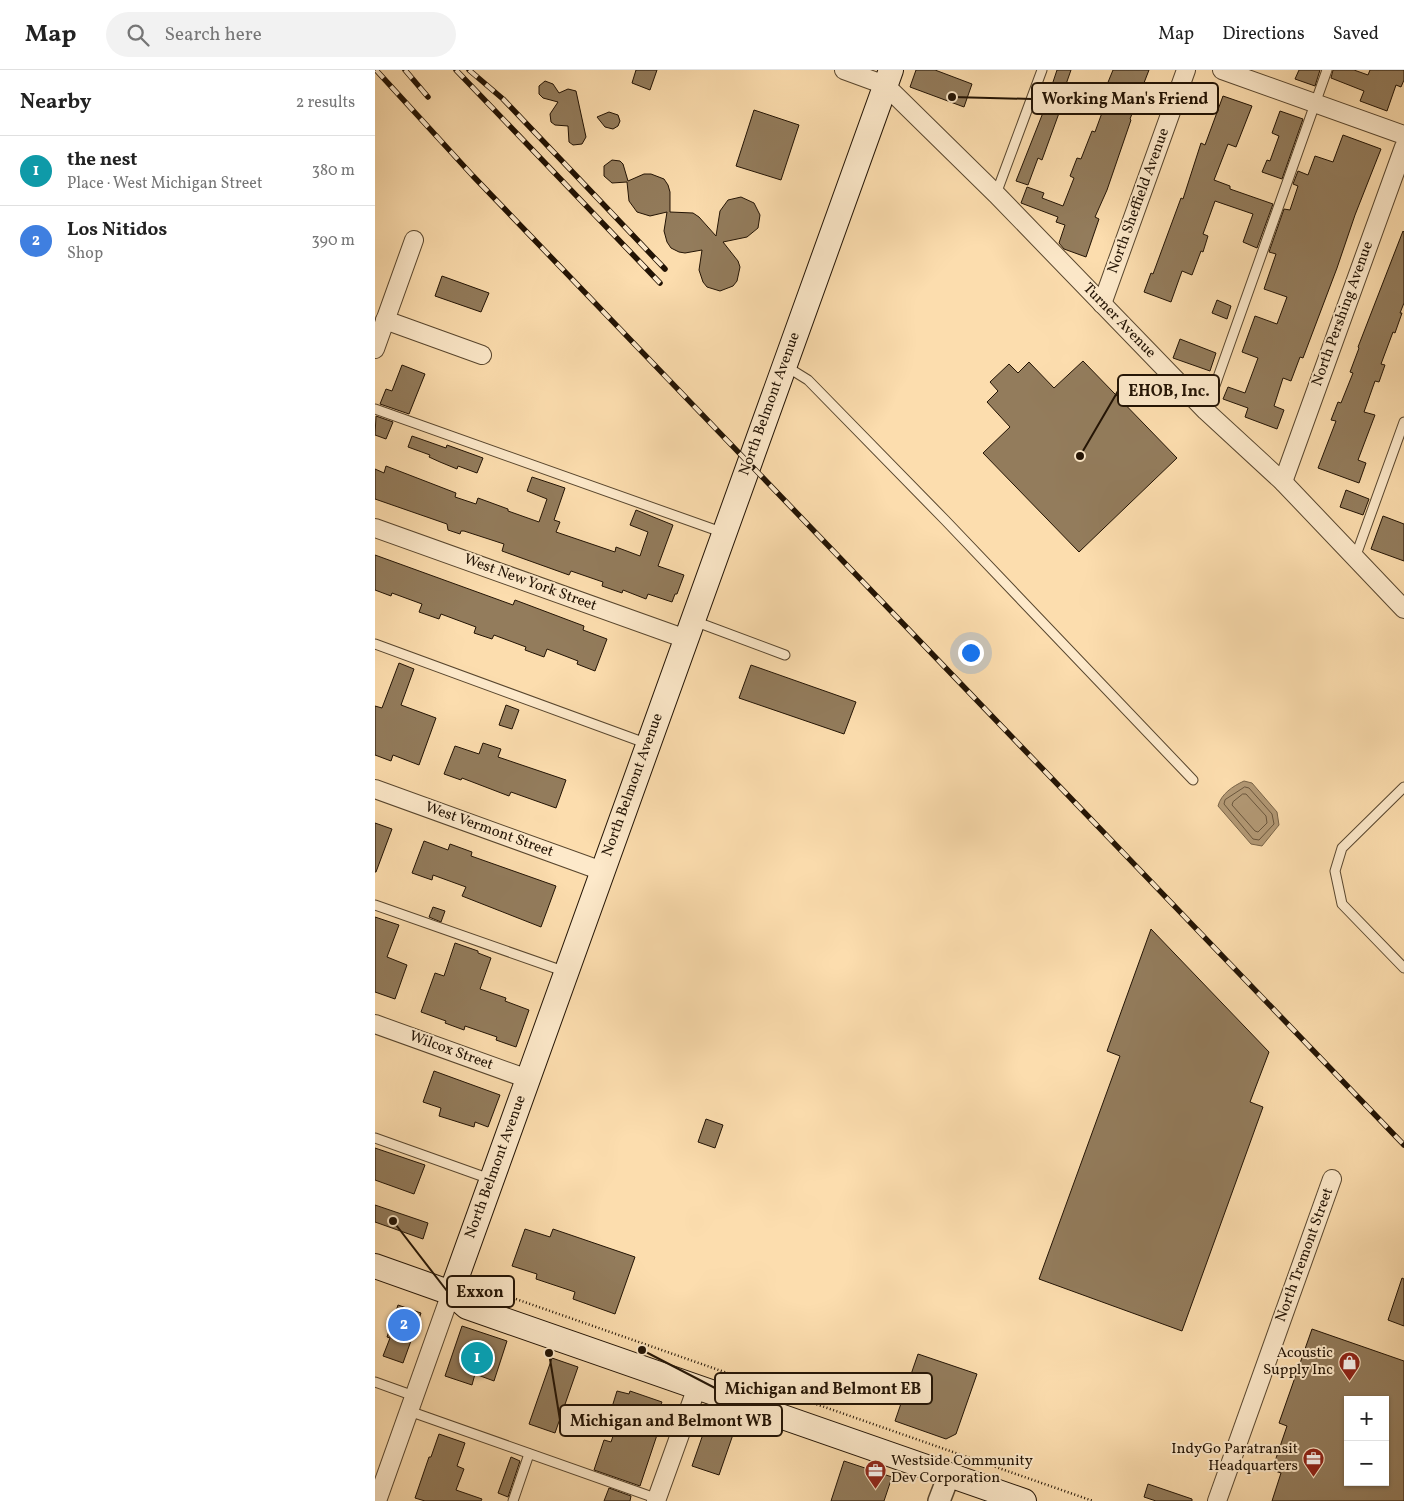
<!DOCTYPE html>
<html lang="en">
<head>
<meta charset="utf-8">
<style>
	body { margin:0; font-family:Vollkorn,serif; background:#f2f2f2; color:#222 }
	.controls { position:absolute; right:15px; bottom:15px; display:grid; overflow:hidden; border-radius:0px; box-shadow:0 1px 4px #0004 }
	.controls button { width:45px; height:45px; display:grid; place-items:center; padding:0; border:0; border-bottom:1px solid #e0e0e0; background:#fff; color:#222; font:25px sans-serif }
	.you { position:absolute; left:595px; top:582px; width:18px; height:18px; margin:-12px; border:4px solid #fff; border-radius:50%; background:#1a73e8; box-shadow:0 0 0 8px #1a73e833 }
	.badge { display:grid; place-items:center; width:32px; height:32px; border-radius:50%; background:#db2777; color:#fff; font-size:16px; font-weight:700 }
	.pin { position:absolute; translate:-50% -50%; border:2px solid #fff; box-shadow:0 1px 5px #0006 }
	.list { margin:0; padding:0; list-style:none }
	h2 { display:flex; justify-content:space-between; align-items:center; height:65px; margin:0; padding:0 20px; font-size:21px }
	h2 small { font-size:16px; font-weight:400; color:#767676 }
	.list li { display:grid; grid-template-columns:32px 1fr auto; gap:15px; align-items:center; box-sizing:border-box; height:70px; padding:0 20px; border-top:1px solid #e0e0e0 }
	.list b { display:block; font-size:19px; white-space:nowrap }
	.list p { margin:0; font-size:16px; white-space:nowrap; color:#767676 }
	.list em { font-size:16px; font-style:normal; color:#767676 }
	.icon { flex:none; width:28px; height:28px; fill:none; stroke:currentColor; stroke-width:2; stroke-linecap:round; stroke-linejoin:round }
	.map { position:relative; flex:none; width:1029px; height:1431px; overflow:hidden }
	header { display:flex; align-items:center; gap:30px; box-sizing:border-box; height:70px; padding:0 25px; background:#fff; border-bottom:1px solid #e0e0e0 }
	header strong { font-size:24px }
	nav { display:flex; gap:28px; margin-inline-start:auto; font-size:18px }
	.search { width:350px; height:45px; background:#f2f2f2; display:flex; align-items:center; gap:12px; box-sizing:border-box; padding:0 18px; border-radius:28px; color:#767676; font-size:19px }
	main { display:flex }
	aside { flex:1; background:#fff }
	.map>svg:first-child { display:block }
</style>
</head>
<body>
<header>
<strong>Map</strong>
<div class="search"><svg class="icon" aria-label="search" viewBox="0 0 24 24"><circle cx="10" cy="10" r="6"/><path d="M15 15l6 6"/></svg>Search here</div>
<nav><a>Map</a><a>Directions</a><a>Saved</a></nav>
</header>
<main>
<aside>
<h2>Nearby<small>2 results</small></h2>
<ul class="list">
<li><span class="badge" style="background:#0f9aa8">1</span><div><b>the nest</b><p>Place · West Michigan Street</p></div><em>380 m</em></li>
<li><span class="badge" style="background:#3f7fe0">2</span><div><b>Los Nitidos</b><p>Shop</p></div><em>390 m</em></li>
</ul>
</aside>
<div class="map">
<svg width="1029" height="1431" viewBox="0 0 1029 1431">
	<rect width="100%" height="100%" fill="#fcddae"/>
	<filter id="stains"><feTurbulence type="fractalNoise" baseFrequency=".004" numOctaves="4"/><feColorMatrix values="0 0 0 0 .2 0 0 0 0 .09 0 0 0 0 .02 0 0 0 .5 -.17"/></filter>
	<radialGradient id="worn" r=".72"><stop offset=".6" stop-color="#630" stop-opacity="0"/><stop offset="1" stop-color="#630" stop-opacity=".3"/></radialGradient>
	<!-- water -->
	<path fill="#b29874" stroke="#786347" d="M 869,711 L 877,713 L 902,742 L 904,755 L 887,776 L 876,774 L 843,736 C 846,724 858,716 869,711 Z"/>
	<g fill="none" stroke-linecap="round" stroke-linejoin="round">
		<!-- shore -->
		<g stroke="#6a563c" stroke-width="1">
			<path d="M 870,717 L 874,718 L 897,744 L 899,754 L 884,770 L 878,769 L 849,734 L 850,730 Z"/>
			<path d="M 868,724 L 871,724 L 891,746 L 892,753 L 883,762 L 880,761 L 857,735 L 858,732 Z"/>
		</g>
	</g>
	<!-- building -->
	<g fill="#937c5c" stroke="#221304" fill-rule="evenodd">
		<path d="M 261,0 L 282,0 L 275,20 L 257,13 Z"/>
		<path d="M 541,0 L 560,0 L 597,14 L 589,37 L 535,17 Z"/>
		<path d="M 682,0 L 696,0 L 689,20 L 692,21 L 667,90 L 663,88 L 653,115 L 641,111 L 673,30 L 672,30 Z"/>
		<path d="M 738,0 L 774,0 L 755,49 L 756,50 L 732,120 L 720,147 L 724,149 L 711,187 L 689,179 L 684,173 L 690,155 L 681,152 L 683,147 L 646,133 L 652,117 L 669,123 L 667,128 L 688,136 L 699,108 L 695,106 L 702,88 L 706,89 L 717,61 L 720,62 L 732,29 L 727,27 Z"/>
		<path d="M 924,0 L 945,0 L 940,16 L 920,9 Z"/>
		<path d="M 958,0 L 979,0 L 993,5 L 995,0 L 1029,0 L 1029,10 L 1026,17 L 1021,15 L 1012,41 L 985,31 L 989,21 L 956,8 Z"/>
		<path d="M 170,11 L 178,14 L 184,23 L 193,19 L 201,21 L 211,67 L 207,74 L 198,75 L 194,72 L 193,56 L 180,55 L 176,52 L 175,44 L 183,32 L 168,28 L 164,24 L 164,16 Z"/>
		<path d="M 848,26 L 877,36 L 861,77 L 853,74 L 839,110 L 855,116 L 855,119 L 898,134 L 882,178 L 868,172 L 878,144 L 840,131 L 828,164 L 833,166 L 828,182 L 826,181 L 817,205 L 807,201 L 796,232 L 769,222 L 776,203 L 778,204 L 806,128 L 808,129 L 826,73 L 830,75 Z"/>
		<path d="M 379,40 L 424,55 L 406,110 L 361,96 Z"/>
		<path d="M 905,41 L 928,49 L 907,109 L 887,102 L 892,90 L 895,91 L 904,66 L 897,63 Z"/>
		<path d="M 234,42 L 243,45 L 245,51 L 243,56 L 238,59 L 230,57 L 222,47 Z"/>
		<path d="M 968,65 L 1006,79 L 980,145 L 962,198 L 928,288 L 925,287 L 916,311 L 908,308 L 899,336 L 909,340 L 902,359 L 870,347 L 873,338 L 848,329 L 853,317 L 870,323 L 883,288 L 867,282 L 880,246 L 902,254 L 912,227 L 889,219 L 901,184 L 894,182 L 909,139 L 915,140 L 923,116 L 918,114 L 923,101 L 933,105 L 940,86 L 958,92 Z"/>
		<path d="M 237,90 L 245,91 L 248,94 L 253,111 L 269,104 L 276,104 L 289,109 L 293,115 L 295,122 L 295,142 L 318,143 L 324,147 L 341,166 L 345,141 L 353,130 L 366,127 L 379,133 L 385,145 L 383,158 L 372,167 L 348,172 L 363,191 L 365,197 L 362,211 L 358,216 L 345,221 L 332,217 L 328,212 L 324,200 L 327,180 L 310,183 L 304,182 L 296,178 L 292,172 L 289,161 L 292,142 L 275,146 L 262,142 L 254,131 L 252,112 L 237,113 L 229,106 L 229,96 Z"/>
		<path d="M 1028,161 L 1029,162 L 1029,233 L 1025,243 L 1027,243 L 1020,263 L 1018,262 L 1006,294 L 1010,295 L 1004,312 L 1000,311 L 989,342 L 1000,345 L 983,390 L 991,393 L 984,413 L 943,398 L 961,351 L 956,350 L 963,332 L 966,333 L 978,303 L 975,302 L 984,278 L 983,277 Z"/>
		<path d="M 67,206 L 114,223 L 106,242 L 60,226 Z"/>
		<path d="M 842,230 L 856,236 L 852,249 L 837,243 Z"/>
		<path d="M 805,269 L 841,283 L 835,301 L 798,288 Z"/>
		<path d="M 708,291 L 802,388 L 704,482 L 608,383 L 635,357 L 612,332 L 623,321 L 615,312 L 634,294 L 643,303 L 654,292 L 679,318 Z"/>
		<path d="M 27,295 L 50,304 L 34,344 L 5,334 L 11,319 L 17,321 Z"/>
		<path d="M 1,346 L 18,352 L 11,369 L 0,365 Z"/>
		<path d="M 37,366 L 71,378 L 72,375 L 108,388 L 102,403 L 83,396 L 82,399 L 65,392 L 54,387 L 55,385 L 33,377 Z"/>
		<path d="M 11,396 L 81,423 L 80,427 L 101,434 L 103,428 L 133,439 L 133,441 L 164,452 L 172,429 L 152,421 L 157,407 L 190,418 L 179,450 L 185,452 L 181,462 L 240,482 L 241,477 L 265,486 L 273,462 L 255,455 L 261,440 L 298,455 L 283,496 L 309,505 L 302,524 L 300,524 L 297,532 L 273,524 L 271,529 L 248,520 L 247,523 L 227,516 L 228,512 L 196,501 L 194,505 L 127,481 L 129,474 L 89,461 L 86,461 L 85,464 L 73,460 L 72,454 L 0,429 L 0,399 L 9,403 Z"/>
		<path d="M 971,420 L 994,429 L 988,445 L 965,437 Z"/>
		<path d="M 1008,446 L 1029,454 L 1029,491 L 996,479 Z"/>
		<path d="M 0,485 L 138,535 L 140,530 L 209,556 L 208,560 L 232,569 L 220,601 L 202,594 L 203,591 L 172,579 L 169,587 L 150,580 L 151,577 L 119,565 L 117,569 L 99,563 L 101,557 L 66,544 L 64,549 L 44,542 L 47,534 L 17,523 L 16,526 L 0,520 Z"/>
		<path d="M 24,593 L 39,599 L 26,635 L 61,648 L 44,695 L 18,685 L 16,691 L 0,685 L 0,636 L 7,638 Z"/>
		<path d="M 376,595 L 481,632 L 469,664 L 364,628 Z"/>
		<path d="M 131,635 L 144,640 L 137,659 L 124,655 Z"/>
		<path d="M 108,673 L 126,679 L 123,687 L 191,710 L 181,738 L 136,722 L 134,726 L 87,708 L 86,710 L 69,704 L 80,676 L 104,684 Z"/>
		<path d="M 0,753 L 17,759 L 1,802 L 0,802 Z"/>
		<path d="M 49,771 L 73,780 L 75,774 L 97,782 L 96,786 L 181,816 L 166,857 L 87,826 L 91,817 L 58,805 L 57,810 L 37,803 Z"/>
		<path d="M 58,837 L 70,841 L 66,852 L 54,847 Z"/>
		<path d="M 0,847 L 24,855 L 12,887 L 32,895 L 20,929 L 0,922 Z"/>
		<path d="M 776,859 L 894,982 L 875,1032 L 888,1037 L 807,1261 L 664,1209 L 745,986 L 732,981 Z"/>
		<path d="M 80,873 L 103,881 L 103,883 L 116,888 L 105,919 L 131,928 L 130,931 L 154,940 L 141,977 L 121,970 L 122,967 L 90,956 L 89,960 L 70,953 L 71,951 L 46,942 L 60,903 L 69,906 Z"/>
		<path d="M 59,1001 L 125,1025 L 113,1057 L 100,1052 L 99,1057 L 64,1046 L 66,1038 L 48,1032 Z"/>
		<path d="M 331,1049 L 348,1055 L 340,1078 L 323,1072 Z"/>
		<path d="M 0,1078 L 50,1095 L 39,1124 L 0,1110 Z"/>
		<path d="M 0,1135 L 53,1153 L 48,1169 L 0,1152 Z"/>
		<path d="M 150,1159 L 175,1167 L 178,1159 L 260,1187 L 240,1244 L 198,1229 L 200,1222 L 161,1209 L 162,1204 L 137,1196 Z"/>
		<path d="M 1027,1208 L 1029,1209 L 1029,1256 L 1013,1250 Z"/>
		<path d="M 23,1235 L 46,1243 L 28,1293 L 8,1286 L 15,1268 L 12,1267 Z"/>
		<path d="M 87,1256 L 132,1271 L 119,1311 L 100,1304 L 97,1315 L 70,1306 Z"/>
		<path d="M 937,1259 L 1029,1291 L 1029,1431 L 897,1431 L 906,1403 L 897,1400 L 912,1356 L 904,1353 ZM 973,1330 L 1010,1330 L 1010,1412 L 973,1412 Z"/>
		<path d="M 543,1284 L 602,1304 L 581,1364 L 571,1369 L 520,1351 Z"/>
		<path d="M 177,1288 L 203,1297 L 180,1363 L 154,1354 Z"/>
		<path d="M 242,1321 L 254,1324 L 255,1321 L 287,1332 L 284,1339 L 290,1341 L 265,1416 L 219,1400 L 229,1370 L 236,1372 L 247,1340 L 237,1337 Z"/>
		<path d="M 335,1344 L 362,1353 L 344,1405 L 317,1396 Z"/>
		<path d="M 64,1364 L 90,1373 L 82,1396 L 89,1399 L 81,1420 L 107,1429 L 106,1431 L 50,1431 L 40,1428 L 54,1387 L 56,1387 Z"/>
		<path d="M 136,1387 L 145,1391 L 133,1427 L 123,1423 Z"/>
		<path d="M 469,1391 L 517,1407 L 509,1431 L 456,1431 Z"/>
		<path d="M 773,1414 L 817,1429 L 817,1431 L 781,1431 L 769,1427 Z"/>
		<path d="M 234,1418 L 256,1426 L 255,1431 L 229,1431 Z"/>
	</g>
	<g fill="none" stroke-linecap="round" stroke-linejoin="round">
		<defs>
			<g id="service">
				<path d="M 621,124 L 667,0"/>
				<path d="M 412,297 L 433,310 L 570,450 L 818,710"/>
				<path d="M 0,339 L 349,463"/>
				<path d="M 831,341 L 952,0"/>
				<path d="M 980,488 L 1029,352"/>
				<path d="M 319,551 L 410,585"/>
				<path d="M 0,574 L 273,674"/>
				<path d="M 1029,717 L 967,778 L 960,801 L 967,834 L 1029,898"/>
				<path d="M 0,835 L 191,902"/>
				<path d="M 0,1068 L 115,1109"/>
				<path d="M 0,1312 L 39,1326"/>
				<path d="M 34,1341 L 283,1429"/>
				<path d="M 138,1431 L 154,1384"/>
			</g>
			<g id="minor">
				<path d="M 469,0 L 510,15 L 621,124 L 831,341 L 908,412 L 1029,539"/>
				<path d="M 847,0 L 1029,65"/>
				<path d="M 727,234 L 811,0"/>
				<path d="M 10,250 L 107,285"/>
				<path d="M 0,279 L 39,170"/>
				<path d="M 908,412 L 1029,77"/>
				<path d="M 0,458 L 311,569"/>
				<path d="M 0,719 L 227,801"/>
				<path d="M 0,954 L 153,1009"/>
				<path d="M 2,1431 L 76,1223"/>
				<path d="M 281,1431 L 322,1317"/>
				<path d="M 842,1431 L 957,1109"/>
			</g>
			<path id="tertiary" d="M 564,1431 L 574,1405"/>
			<g id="secondary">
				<path d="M 0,1196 L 76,1223 L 92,1237 L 649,1431"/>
				<path d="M 76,1223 L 516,0"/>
			</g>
		</defs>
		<!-- service casing -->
		<use href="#service" stroke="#58462e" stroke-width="11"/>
		<!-- minor casing -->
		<use href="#minor" stroke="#58462e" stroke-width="20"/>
		<!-- tertiary casing -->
		<use href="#tertiary" stroke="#58462e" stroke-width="24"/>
		<!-- secondary casing -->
		<use href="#secondary" stroke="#221304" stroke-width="26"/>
		<!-- path -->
		<path stroke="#221304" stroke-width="2.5" stroke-dasharray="1 2.5" stroke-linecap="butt" d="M 98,1214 L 718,1431"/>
		<!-- service -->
		<use href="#service" stroke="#fde9ca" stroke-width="9"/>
		<!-- minor -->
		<use href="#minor" stroke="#fde9ca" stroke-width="18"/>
		<!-- tertiary -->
		<use href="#tertiary" stroke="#fde9ca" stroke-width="21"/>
		<!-- secondary -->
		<use href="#secondary" stroke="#fde9ca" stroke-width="24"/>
		<defs>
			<g id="rail">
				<path d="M 1,0 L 98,106 L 1029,1075"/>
				<path d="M 30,0 L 53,27"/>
				<path d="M 81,0 L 285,213"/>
				<path d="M 94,0 L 128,29 L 290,199"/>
			</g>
		</defs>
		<!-- rail casing -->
		<use href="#rail" stroke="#221304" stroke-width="5.5"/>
		<!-- rail -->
		<use href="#rail" stroke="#fde9ca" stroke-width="4" stroke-dasharray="11" stroke-linecap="butt"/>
	</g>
	<!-- icons -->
	<defs>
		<symbol id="shop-pin" viewBox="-11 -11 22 30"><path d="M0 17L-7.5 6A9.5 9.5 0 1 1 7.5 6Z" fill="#8f2418" stroke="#fde9ca"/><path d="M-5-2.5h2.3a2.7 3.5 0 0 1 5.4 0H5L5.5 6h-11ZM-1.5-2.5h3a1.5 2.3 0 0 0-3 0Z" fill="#fff"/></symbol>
		<symbol id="office-pin" viewBox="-11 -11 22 30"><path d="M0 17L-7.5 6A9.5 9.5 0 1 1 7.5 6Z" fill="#8f2418" stroke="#fde9ca"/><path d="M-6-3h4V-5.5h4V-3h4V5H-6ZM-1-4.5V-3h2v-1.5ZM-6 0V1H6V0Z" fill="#fff"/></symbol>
	</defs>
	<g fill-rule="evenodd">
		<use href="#shop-pin" x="962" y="1280" width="25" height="34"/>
		<use href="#office-pin" x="926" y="1376" width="25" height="34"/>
		<use href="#office-pin" x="488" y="1388" width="25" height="34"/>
	</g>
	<g text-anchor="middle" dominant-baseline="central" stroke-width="4" stroke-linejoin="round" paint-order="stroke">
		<!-- street labels -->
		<g font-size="15" fill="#221304" stroke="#fde9ca">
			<text transform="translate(764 131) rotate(-70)">North Sheffield Avenue</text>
			<text transform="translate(968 244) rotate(-70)">North Pershing Avenue</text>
			<text transform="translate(744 251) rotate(46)">Turner Avenue</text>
			<text transform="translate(395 334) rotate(-70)">North Belmont Avenue</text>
			<text transform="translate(155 513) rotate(20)">West New York Street</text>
			<text transform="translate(258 715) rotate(-70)">North Belmont Avenue</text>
			<text transform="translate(114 760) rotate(20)">West Vermont Street</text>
			<text transform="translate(76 981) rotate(20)">Wilcox Street</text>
			<text transform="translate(121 1097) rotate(-70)">North Belmont Avenue</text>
			<text transform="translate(930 1185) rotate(-70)">North Tremont Street</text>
		</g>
		<!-- poi labels -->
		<g font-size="15" fill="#221304" stroke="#fde9ca" text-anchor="end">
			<text x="958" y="1283">Acoustic<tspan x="958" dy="17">Supply Inc</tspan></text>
			<text x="923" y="1379">IndyGo Paratransit<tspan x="923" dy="17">Headquarters</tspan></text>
			<text x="516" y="1391" text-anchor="start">Westside Community<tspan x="516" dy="17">Dev Corporation</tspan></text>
		</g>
	</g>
	<!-- callouts -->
	<path fill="none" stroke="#221304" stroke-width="2" d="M577 27L657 29M705 386L743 321M18 1151L72 1221M267 1280L340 1318M174 1283L185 1350"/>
	<g fill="#221304" stroke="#fde9ca" stroke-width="2">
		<circle cx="577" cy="27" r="5"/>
		<circle cx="705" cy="386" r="5"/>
		<circle cx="18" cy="1151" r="5"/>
		<circle cx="267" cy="1280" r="5"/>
		<circle cx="174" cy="1283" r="5"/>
	</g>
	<g fill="#fde9ca" stroke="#221304" stroke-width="2">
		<rect x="657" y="13" width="186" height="31" rx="5"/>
		<rect x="743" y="305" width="101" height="31" rx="5"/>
		<rect x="72" y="1206" width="67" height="31" rx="5"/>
		<rect x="340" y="1303" width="217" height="31" rx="5"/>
		<rect x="185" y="1335" width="222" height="31" rx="5"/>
	</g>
	<g font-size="16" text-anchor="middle" font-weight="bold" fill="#221304">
		<text x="750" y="34">Working Man's Friend</text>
		<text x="794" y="326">EHOB, Inc.</text>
		<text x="105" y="1227">Exxon</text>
		<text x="448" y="1324">Michigan and Belmont EB</text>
		<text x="296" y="1356">Michigan and Belmont WB</text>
	</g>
	<rect width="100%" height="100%" filter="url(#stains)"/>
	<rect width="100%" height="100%" fill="url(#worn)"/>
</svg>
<div class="controls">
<button>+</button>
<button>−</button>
</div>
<div class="you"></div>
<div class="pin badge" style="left:102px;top:1288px;background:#0f9aa8">1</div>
<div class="pin badge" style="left:29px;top:1255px;background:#3f7fe0">2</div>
</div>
</main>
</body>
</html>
